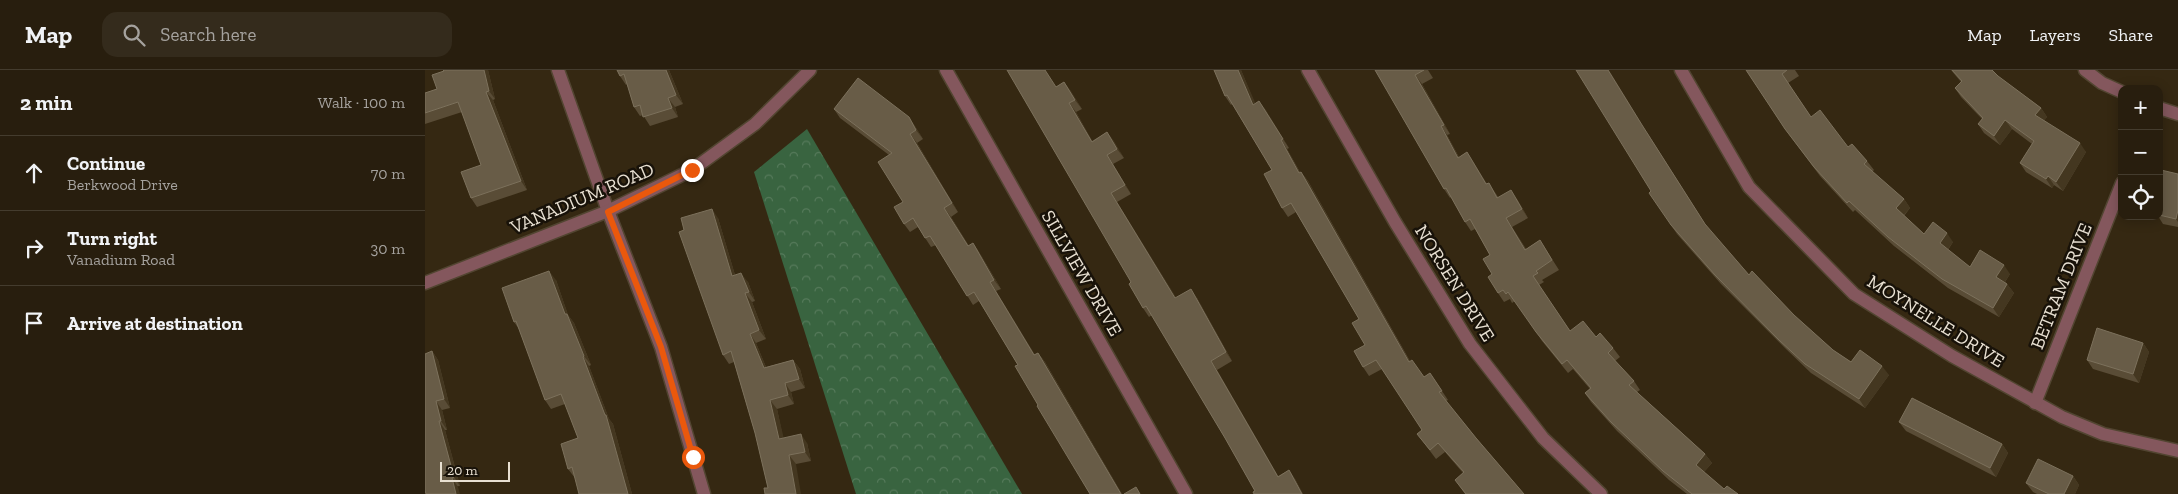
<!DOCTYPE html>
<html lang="en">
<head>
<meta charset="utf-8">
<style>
	body { margin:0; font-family:"Zilla Slab",serif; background:#342b1c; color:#f1f3f6 }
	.controls { position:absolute; right:15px; top:15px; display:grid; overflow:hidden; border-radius:10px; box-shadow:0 2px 12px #0003 }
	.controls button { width:45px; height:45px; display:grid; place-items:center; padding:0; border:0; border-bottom:1px solid #443c2e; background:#281e0e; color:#f1f3f6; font:25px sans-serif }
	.scale { position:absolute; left:15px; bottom:12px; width:70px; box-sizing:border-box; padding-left:5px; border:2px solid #e8e0d2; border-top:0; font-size:14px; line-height:18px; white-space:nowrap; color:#e8e0d2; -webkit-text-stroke:4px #181209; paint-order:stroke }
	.stop { position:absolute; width:15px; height:15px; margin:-11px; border:4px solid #ea580c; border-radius:50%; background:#fff }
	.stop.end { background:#ea580c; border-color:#fff; box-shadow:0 1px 5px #0008 }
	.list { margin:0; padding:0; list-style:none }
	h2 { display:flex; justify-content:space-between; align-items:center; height:65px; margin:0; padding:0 20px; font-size:21px }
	h2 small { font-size:16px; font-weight:400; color:#a5a29e }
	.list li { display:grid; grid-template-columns:32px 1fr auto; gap:15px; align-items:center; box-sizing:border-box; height:75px; padding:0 20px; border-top:1px solid #443c2e }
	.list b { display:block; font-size:19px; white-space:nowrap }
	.list p { margin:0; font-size:16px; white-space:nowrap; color:#a5a29e }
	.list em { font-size:16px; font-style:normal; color:#a5a29e }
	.icon { flex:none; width:28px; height:28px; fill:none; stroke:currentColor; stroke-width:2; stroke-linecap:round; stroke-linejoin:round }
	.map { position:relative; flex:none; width:1753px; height:424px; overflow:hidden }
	header { display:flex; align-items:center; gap:30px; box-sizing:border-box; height:70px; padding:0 25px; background:#281e0e; border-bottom:1px solid #443c2e }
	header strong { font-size:24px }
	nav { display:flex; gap:28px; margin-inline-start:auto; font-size:18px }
	.search { width:350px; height:45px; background:#342b1c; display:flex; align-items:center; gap:12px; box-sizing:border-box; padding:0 18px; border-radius:15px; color:#a5a29e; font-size:19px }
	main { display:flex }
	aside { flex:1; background:#281e0e }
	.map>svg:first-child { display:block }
</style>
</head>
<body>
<header>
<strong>Map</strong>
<div class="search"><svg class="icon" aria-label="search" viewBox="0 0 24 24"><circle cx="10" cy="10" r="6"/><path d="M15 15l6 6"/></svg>Search here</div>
<nav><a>Map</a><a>Layers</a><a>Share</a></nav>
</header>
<main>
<aside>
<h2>2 min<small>Walk · 100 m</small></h2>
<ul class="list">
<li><svg class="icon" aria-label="ahead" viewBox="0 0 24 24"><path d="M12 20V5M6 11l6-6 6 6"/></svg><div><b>Continue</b><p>Berkwood Drive</p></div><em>70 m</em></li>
<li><svg class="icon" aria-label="right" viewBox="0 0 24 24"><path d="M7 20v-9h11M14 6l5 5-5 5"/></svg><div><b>Turn right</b><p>Vanadium Road</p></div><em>30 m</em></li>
<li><svg class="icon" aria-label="arrive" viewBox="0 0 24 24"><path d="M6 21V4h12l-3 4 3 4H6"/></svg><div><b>Arrive at destination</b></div></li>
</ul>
</aside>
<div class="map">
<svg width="1753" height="424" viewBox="0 0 1753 424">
	<defs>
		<pattern id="forest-crowns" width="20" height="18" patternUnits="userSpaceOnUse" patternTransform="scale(1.25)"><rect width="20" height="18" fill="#396440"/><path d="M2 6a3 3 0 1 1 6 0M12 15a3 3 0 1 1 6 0" fill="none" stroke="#567a5b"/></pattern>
	</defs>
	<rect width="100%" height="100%" fill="#352812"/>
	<!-- forest -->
	<path fill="url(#forest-crowns)" d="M 382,59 L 597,424 L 431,424 L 329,102 Z"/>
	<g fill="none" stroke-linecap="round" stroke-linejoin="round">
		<defs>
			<g id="minor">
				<path d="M 133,0 L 183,141 L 236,277 L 279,424"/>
				<path d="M 521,0 L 761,424"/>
				<path d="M 883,0 L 970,152 L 1045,274 L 1118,368 L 1176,424"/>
				<path d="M 1256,0 L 1324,117 L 1429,224 L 1527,286 L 1637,347 L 1678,364 L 1753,381"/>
				<path d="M 1660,0 L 1677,13 L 1697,22"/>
				<path d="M 1734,38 L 1753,44"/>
				<path d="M 0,213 L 183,141 L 267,100 L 330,54 L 385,0"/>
				<path d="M 1610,333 L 1697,113"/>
			</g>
		</defs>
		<!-- minor casing -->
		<use href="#minor" stroke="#524531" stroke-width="15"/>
		<!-- minor -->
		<use href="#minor" stroke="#84575d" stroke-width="12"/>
	</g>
	<!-- wall -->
	<g fill="#594c36">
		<path d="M 18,0 L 63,0 L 70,29 L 68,30 L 102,120 L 52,137 L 46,128 L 56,95 L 37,42 L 0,54 L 0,23 L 12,19 L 19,1 Z"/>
		<path d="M 192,0 L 244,0 L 258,34 L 250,37 L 253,47 L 225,56 L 218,45 L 215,46 L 209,37 L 202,14 L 201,15 L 195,6 Z"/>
		<path d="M 789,0 L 816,0 L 830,34 L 834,31 L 864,78 L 862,79 L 875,102 L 876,102 L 883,111 L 985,291 L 999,307 L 1005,303 L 1023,330 L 1021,331 L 1051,368 L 1099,424 L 1040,424 L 1030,410 L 1038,403 L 1020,382 L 1011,389 L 999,373 L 992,364 L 997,360 L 957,299 L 944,306 L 938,297 L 940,275 L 934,249 L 871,142 L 863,147 L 857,138 L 847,100 L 807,34 L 806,35 L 800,26 Z"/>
		<path d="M 950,0 L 1003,0 L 1008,8 L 997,14 L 1025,64 L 1022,65 L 1034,87 L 1042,82 L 1062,114 L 1064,113 L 1073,127 L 1092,129 L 1103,148 L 1087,157 L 1101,179 L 1115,170 L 1134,200 L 1117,210 L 1119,212 L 1114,215 L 1145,261 L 1171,267 L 1188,278 L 1195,287 L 1190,291 L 1209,311 L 1215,320 L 1212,322 L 1280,384 L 1287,393 L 1279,402 L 1299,419 L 1313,424 L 1262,424 L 1244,410 L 1192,361 L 1166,332 L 1160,323 L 1165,319 L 1148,299 L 1143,303 L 1117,271 L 1090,231 L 1087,233 L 1085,229 L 1079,232 L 1073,223 L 1067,204 L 1065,185 L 1050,159 L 1046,161 L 1040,152 L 1026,127 L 1025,128 L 1019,119 Z"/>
		<path d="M 1321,0 L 1370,0 L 1374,6 L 1363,13 L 1386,47 L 1423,77 L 1442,91 L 1449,100 L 1447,102 L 1479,129 L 1485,138 L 1479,146 L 1499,164 L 1528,172 L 1523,180 L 1545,197 L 1585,204 L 1580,212 L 1582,214 L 1589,223 L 1574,247 L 1523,218 L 1469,176 L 1430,140 L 1428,142 L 1395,106 L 1360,59 Z"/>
		<path d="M 1526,0 L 1567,0 L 1573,6 L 1616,38 L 1622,47 L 1619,50 L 1661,82 L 1638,121 L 1629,115 L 1627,118 L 1601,102 L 1595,93 L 1607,74 L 1587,59 L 1575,75 L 1559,63 L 1553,54 L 1557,49 L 1536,27 L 1530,18 L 1536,12 Z"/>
		<path d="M 639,12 L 657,39 L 651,42 L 667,71 L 682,62 L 699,88 L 688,94 L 706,124 L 692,132 L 751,228 L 772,228 L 807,291 L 792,300 L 853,406 L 864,400 L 870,409 L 878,424 L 829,424 L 830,421 L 800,368 L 727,245 L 724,247 L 718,238 L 706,212 L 631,17 Z"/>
		<path d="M 409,39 L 484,47 L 498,69 L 492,73 L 533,142 L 526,147 L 544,176 L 548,173 L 554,182 L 576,219 L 571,221 L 610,285 L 613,283 L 620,292 L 697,424 L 665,424 L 613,335 L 593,295 L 554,231 L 548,235 L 511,175 L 506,177 L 493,157 L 485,162 L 479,154 L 478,132 L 464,85 L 415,48 Z"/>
		<path d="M 1223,64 L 1282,157 L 1324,205 L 1408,280 L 1426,292 L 1464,305 L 1440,338 L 1386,303 L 1361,279 L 1296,214 L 1252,164 L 1246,155 L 1226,121 Z"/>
		<path d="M 1753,104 L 1753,157 L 1738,154 L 1733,146 L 1734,146 L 1734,110 Z"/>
		<path d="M 293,148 L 310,205 L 323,212 L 330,231 L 327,232 L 341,269 L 331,273 L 341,297 L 368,290 L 375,299 L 380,318 L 366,322 L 369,334 L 352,339 L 358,368 L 382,373 L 386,391 L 371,394 L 343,418 L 330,363 L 309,292 L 304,294 L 298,285 L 259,160 Z"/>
		<path d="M 131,210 L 143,245 L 149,253 L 166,295 L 164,296 L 184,349 L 188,354 L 207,424 L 154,424 L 150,408 L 143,399 L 153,368 L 140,334 L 126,339 L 120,330 L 94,259 L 89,252 Z"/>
		<path d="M 1718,273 L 1724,282 L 1714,313 L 1668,299 L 1662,290 Z"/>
		<path d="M 7,281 L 13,290 L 25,338 L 17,340 L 22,360 L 20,360 L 35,416 L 0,420 L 1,284 Z"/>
		<path d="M 1474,352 L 1577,374 L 1583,383 L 1571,407 L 1481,361 Z"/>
		<path d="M 1648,406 L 1654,415 L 1650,424 L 1612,424 L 1608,422 L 1601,413 Z"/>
	</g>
	<!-- shaded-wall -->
	<g fill="#443720">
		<path d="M 59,0 L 63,0 L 70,29 L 64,21 Z"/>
		<path d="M 241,0 L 244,0 L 258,34 L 251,25 Z"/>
		<path d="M 813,0 L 816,0 L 835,44 L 828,35 Z"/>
		<path d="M 1183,0 L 1184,0 L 1223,64 L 1286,163 L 1217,55 Z"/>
		<path d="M 990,5 L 997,14 L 1025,64 L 1019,55 Z"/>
		<path d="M 639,12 L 646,21 L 657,39 L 650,30 Z"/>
		<path d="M 61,22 L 68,30 L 102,120 L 96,111 Z"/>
		<path d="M 243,28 L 250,37 L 253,47 L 247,38 Z"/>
		<path d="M 834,31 L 841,40 L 864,78 L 858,69 Z"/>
		<path d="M 644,33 L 651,42 L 673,81 L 667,72 Z"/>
		<path d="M 1616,38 L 1622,47 L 1617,54 L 1610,45 Z"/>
		<path d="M 484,47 L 490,56 L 498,69 L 491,60 Z"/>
		<path d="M 1580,50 L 1587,59 L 1575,75 L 1569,66 Z"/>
		<path d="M 1016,56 L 1022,65 L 1039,97 L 1033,88 Z"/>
		<path d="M 682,62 L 689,71 L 699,88 L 692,79 Z"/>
		<path d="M 485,64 L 492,73 L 533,142 L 527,133 Z"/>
		<path d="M 856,70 L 862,79 L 880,112 L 874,103 Z"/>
		<path d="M 1655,73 L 1661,82 L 1638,121 L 1631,112 Z"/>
		<path d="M 1042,82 L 1048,91 L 1067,123 L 1061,114 Z"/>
		<path d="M 682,85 L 688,94 L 706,124 L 700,115 Z"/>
		<path d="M 876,102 L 883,111 L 990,301 L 984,292 Z"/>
		<path d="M 1623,106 L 1629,115 L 1627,118 L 1621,109 Z"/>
		<path d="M 1086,120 L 1092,129 L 1103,148 L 1097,139 Z"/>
		<path d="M 686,123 L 692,132 L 757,237 L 750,228 Z"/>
		<path d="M 1479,129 L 1485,138 L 1477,147 L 1471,138 Z"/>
		<path d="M 519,138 L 526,147 L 549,185 L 543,176 Z"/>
		<path d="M 287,139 L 293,148 L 313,215 L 307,206 Z"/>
		<path d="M 1753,140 L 1753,152 L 1751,149 Z"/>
		<path d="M 1081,148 L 1087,157 L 1106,189 L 1100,180 Z"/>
		<path d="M 1522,163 L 1528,172 L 1521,182 L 1515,173 Z"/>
		<path d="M 548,173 L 554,182 L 576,219 L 569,210 Z"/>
		<path d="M 1579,195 L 1585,204 L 1577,216 L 1571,207 Z"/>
		<path d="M 124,201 L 131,210 L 143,245 L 149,253 L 166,295 L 159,286 L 140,244 Z"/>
		<path d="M 316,203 L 323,212 L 330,231 L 324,222 Z"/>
		<path d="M 565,212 L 571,221 L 615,294 L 609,285 Z"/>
		<path d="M 1582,214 L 1589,223 L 1574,247 L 1568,238 Z"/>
		<path d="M 766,219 L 772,228 L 807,291 L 801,282 Z"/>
		<path d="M 320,223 L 327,232 L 341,269 L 334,260 Z"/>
		<path d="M 325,264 L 331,273 L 345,307 L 339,298 Z"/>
		<path d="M 1718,273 L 1724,282 L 1714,313 L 1708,304 Z"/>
		<path d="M 7,281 L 13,290 L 25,338 L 19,329 Z"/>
		<path d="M 613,283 L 620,292 L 697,424 L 696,424 Z"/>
		<path d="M 158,287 L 164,296 L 184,349 L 188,354 L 207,424 L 203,424 L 180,345 Z"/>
		<path d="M 368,290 L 375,299 L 380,318 L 374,309 Z"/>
		<path d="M 786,291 L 792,300 L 859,416 L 853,407 Z"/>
		<path d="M 1457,296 L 1464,305 L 1440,338 L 1434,329 Z"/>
		<path d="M 360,313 L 366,322 L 369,334 L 363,325 Z"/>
		<path d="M 345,330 L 352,339 L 361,378 L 354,369 Z"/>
		<path d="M 11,331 L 17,340 L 22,360 L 16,351 Z"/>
		<path d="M 14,351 L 20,360 L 35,416 L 29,407 Z"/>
		<path d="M 376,364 L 382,373 L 386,391 L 380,382 Z"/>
		<path d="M 1577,374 L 1583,383 L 1571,407 L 1565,398 Z"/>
		<path d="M 1280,384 L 1287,393 L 1277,404 L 1271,395 Z"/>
		<path d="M 364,385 L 371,394 L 376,424 L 371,424 Z"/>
		<path d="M 864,400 L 870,409 L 878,424 L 877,424 Z"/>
		<path d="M 1648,406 L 1654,415 L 1650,424 L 1639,424 Z"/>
		<path d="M 27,408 L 33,417 L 35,424 L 31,424 Z"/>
	</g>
	<!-- building -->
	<g fill="#685c47" stroke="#7c715c">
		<path d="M 18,0 L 59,0 L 64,21 L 61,22 L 96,111 L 46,128 L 36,102 L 56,95 L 33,32 L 0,43 L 0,23 L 12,19 L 7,5 L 19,1 Z"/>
		<path d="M 192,0 L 241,0 L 251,25 L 243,28 L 247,38 L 218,47 L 215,35 L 209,37 L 199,4 L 195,6 Z"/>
		<path d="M 582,0 L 620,0 L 631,17 L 639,12 L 650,30 L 644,33 L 667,72 L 682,62 L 692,79 L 682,85 L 700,115 L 686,123 L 750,228 L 766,219 L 801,282 L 786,291 L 853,407 L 864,400 L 877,424 L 829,424 L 828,422 L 830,421 L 800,368 L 721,236 L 718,238 L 704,214 L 706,212 Z"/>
		<path d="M 789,0 L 813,0 L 828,35 L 834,31 L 858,69 L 856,70 L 874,103 L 876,102 L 984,292 L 987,290 L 999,307 L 1005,303 L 1017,321 L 1014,322 L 1051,368 L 1099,424 L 1041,424 L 1030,410 L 1039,402 L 1013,373 L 1005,380 L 992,364 L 997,360 L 951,290 L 938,297 L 929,281 L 940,275 L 927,253 L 934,249 L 866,133 L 857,138 L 839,104 L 847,100 L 802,25 L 800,26 Z"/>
		<path d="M 950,0 L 999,0 L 990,5 L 1019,55 L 1016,56 L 1033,88 L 1042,82 L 1061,114 L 1064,113 L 1072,128 L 1086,120 L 1097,139 L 1081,148 L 1100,180 L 1115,170 L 1127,190 L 1111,201 L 1113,203 L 1108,206 L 1145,261 L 1158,251 L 1171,267 L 1175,263 L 1188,278 L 1183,283 L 1209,311 L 1204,315 L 1280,384 L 1271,395 L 1299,419 L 1302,416 L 1313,424 L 1267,424 L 1238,401 L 1186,352 L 1160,323 L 1166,318 L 1142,290 L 1137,294 L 1111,262 L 1083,222 L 1081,224 L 1078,220 L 1073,223 L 1063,207 L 1067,204 L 1058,189 L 1065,185 L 1045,149 L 1040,152 L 1021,118 L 1019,119 Z"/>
		<path d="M 1151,0 L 1183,0 L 1217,55 L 1280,154 L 1324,205 L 1327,201 L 1369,245 L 1408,280 L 1426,292 L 1435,280 L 1457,296 L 1434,329 L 1380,294 L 1354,270 L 1290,205 L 1246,155 L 1224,123 L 1226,121 Z"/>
		<path d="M 1321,0 L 1362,0 L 1357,4 L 1386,47 L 1395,40 L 1423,77 L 1427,74 L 1442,91 L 1439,94 L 1479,129 L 1471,138 L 1499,164 L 1508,152 L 1522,163 L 1515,173 L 1545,197 L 1555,180 L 1579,195 L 1571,207 L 1582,214 L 1568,238 L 1517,209 L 1463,167 L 1424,131 L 1422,133 L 1389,97 L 1360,59 Z"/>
		<path d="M 1527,0 L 1567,0 L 1573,6 L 1616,38 L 1610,45 L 1655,73 L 1631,112 L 1623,106 L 1621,109 L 1595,93 L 1609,71 L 1580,50 L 1569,66 L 1553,54 L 1558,48 L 1530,18 L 1537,11 Z"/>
		<path d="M 433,8 L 484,47 L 491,60 L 485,64 L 527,133 L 519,138 L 543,176 L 548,173 L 569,210 L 565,212 L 609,285 L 613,283 L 696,424 L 665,424 L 612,336 L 613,335 L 590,296 L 593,295 L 549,222 L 542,226 L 505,166 L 500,168 L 488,148 L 479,154 L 469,137 L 478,132 L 453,92 L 467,83 L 409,39 Z"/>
		<path d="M 1736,100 L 1753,104 L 1753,140 L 1751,149 L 1734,145 L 1734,134 L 1735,129 L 1734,129 L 1734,110 Z"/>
		<path d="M 287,139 L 307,206 L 316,203 L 324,222 L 320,223 L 334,260 L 325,264 L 339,298 L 368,290 L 374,309 L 360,313 L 363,325 L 345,330 L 354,369 L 376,364 L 380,382 L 364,385 L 371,424 L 340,424 L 339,418 L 343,418 L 330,363 L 306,281 L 298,285 L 254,162 L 259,160 L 256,148 Z"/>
		<path d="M 124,201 L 140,244 L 142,244 L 159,286 L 158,287 L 180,345 L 181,345 L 203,424 L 154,424 L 147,397 L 143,399 L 136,374 L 153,368 L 136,324 L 120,330 L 91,251 L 89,252 L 77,218 Z"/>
		<path d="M 1672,258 L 1718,273 L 1708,304 L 1662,290 Z"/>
		<path d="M 7,281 L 19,329 L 11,331 L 16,351 L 14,351 L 29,407 L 27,408 L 31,424 L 1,424 L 0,420 L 0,284 Z"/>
		<path d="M 1487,328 L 1577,374 L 1565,398 L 1474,352 Z"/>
		<path d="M 1613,389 L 1648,406 L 1639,424 L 1624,424 L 1601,413 Z"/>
		<path d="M 711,417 L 715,424 L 699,424 Z"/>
	</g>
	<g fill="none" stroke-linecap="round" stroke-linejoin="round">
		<!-- route -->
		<path stroke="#ea580c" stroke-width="6" d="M 267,100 L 183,142 L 236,277 L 268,387"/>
	</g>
	<g text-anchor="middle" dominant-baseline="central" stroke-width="5" stroke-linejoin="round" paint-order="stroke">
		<!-- street labels -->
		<g font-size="19" fill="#e8e0d2" stroke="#181209">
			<text transform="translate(157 128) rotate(-23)">VANADIUM ROAD</text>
			<text transform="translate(657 203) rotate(60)">SILLVIEW DRIVE</text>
			<text transform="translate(1030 213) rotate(58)">NORSEN DRIVE</text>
			<text transform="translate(1636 216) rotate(-68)">BETRAM DRIVE</text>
			<text transform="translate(1511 251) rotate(32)">MOYNELLE DRIVE</text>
		</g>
	</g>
</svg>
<div class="controls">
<button>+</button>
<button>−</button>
<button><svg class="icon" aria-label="locate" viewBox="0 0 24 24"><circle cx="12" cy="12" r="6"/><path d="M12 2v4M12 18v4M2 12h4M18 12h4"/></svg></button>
</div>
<div class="scale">20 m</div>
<div class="stop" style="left:268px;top:387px"></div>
<div class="stop end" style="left:267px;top:100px"></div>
</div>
</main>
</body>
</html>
